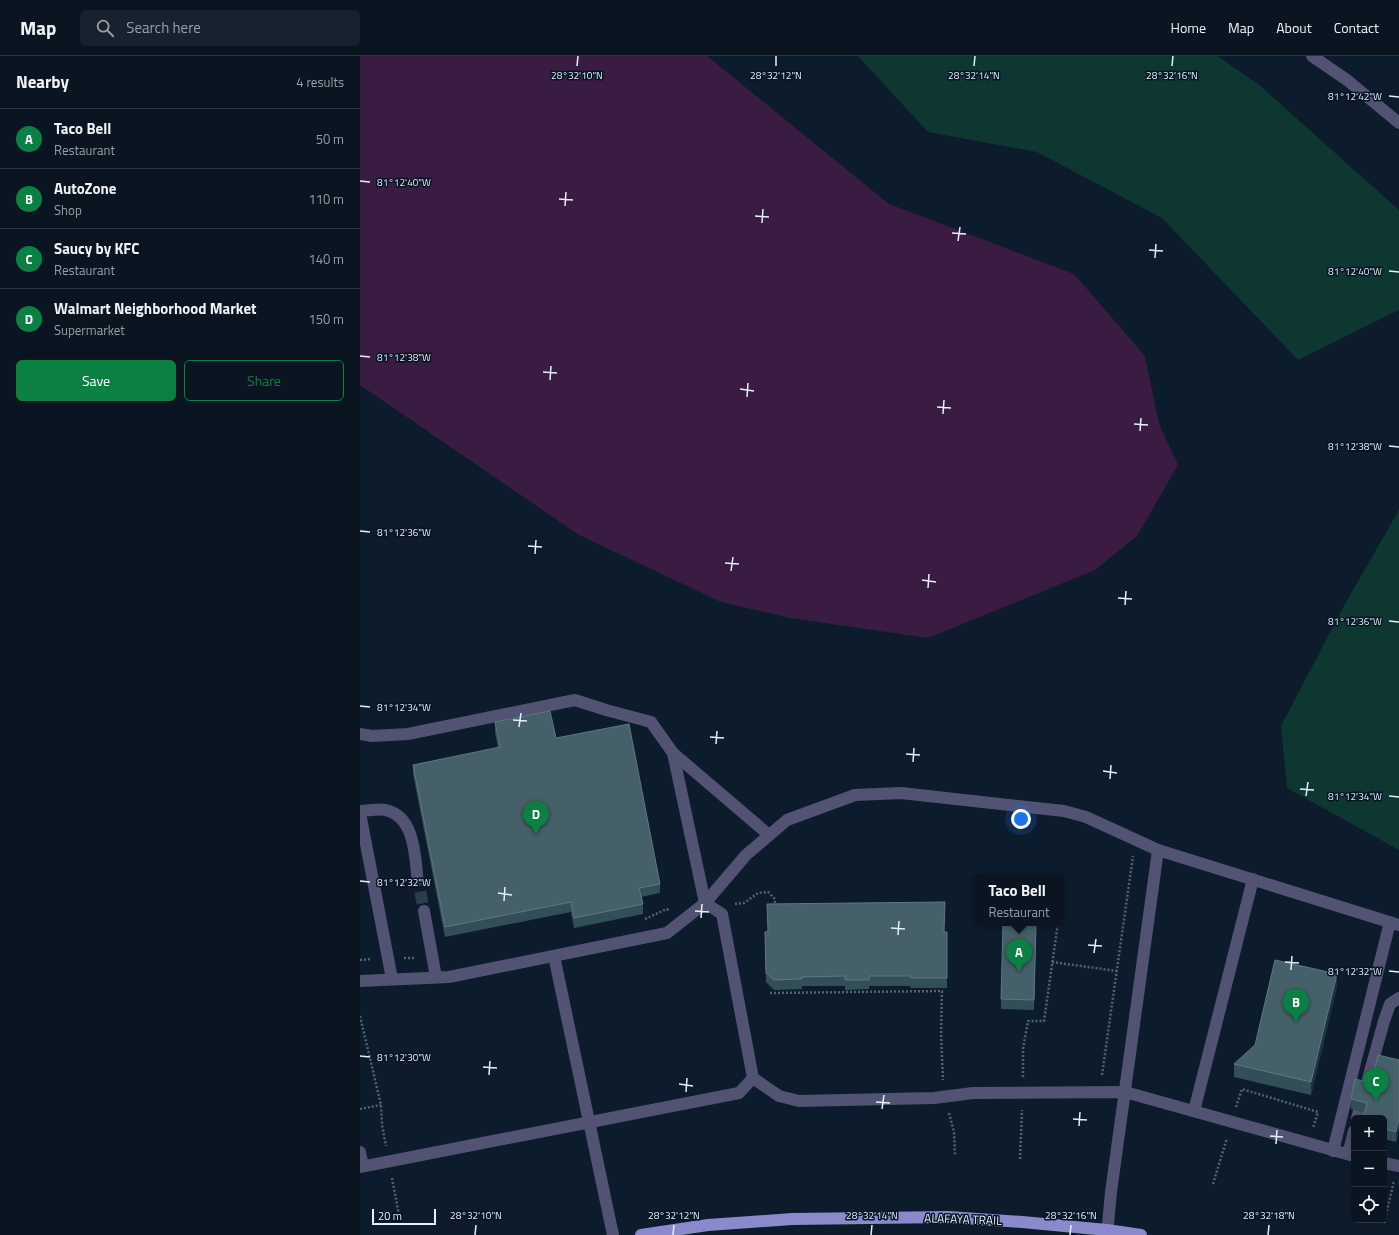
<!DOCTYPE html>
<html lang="en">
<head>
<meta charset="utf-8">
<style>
	body { margin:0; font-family:"Titillium Web",sans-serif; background:#18222e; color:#f1f3f6 }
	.controls { position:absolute; right:12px; bottom:12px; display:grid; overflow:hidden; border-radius:6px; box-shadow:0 4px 16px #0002 }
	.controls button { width:36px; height:36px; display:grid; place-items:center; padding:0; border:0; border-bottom:1px solid #2a343f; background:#0a1521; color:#f1f3f6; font:20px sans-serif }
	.scale { position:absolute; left:12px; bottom:10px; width:64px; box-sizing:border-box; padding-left:4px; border:2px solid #e5f0fb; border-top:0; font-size:11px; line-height:14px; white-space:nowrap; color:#e5f0fb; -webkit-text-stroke:3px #051322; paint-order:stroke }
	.you { position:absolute; left:661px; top:763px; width:14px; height:14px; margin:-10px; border:3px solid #fff; border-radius:50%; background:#1a73e8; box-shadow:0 0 0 6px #1a73e833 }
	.badge { display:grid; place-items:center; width:26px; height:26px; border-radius:50%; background:#0b8043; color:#fff; font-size:13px; font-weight:700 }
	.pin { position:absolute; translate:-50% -33px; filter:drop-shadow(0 1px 2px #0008) }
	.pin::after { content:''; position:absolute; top:21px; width:14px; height:12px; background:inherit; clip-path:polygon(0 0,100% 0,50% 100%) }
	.popup { position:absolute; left:614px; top:818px; width:90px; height:52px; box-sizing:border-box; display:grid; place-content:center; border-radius:6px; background:#0a1521; filter:drop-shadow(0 1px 3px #0005); font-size:13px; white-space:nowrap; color:#999fa5 }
	.popup b { font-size:15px; color:#f1f3f6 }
	.popup::after { content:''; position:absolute; left:50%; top:100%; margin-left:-8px; border:8px solid transparent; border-top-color:#0a1521 }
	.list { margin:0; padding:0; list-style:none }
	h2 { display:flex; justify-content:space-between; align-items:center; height:52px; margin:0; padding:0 16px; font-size:17px }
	h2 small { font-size:13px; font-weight:400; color:#999fa5 }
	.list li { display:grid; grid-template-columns:26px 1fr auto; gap:12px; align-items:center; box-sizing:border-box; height:60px; padding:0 16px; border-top:1px solid #2a343f }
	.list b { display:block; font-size:15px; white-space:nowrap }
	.list p { margin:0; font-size:13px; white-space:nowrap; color:#999fa5 }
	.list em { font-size:13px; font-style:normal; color:#999fa5 }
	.actions { display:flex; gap:8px; padding:12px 16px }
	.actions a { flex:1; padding:9px 0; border:1px solid #0b8043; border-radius:6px; text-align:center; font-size:14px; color:#0b8043 }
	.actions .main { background:#0b8043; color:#fff }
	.icon { flex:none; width:22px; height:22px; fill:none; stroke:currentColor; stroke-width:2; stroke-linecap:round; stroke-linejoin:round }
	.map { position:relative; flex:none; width:1039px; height:1179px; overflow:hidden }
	header { display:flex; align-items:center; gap:24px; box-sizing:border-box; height:56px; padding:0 20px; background:#0a1521; border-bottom:1px solid #2a343f }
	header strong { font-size:19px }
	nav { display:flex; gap:22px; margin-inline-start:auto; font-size:14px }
	.search { width:280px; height:36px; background:#18222e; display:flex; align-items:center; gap:10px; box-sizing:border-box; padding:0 14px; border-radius:6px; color:#999fa5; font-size:15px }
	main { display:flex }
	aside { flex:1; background:#0a1521 }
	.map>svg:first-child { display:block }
</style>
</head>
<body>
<header>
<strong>Map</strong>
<div class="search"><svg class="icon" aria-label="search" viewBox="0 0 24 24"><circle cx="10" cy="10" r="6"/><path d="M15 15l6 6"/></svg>Search here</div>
<nav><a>Home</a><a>Map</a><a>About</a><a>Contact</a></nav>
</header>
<main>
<aside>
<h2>Nearby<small>4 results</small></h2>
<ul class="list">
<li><span class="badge">A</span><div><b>Taco Bell</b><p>Restaurant</p></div><em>50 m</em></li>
<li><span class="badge">B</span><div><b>AutoZone</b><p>Shop</p></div><em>110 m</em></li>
<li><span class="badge">C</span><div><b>Saucy by KFC</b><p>Restaurant</p></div><em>140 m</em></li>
<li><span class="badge">D</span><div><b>Walmart Neighborhood Market</b><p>Supermarket</p></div><em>150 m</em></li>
</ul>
<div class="actions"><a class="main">Save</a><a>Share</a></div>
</aside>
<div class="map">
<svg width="1039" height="1179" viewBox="0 0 1039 1179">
	<rect width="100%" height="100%" fill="#0d1c2c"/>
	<!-- green -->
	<path fill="#3a1b42" d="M 0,0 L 347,0 L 529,148 L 714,218 L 785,300 L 799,368 L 818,409 L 777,480 L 735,514 L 568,582 L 430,562 L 361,546 L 219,479 L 0,329 Z"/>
	<!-- water -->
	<g fill="#0f3731">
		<path d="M 498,0 L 857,0 L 898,28 L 1039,154 L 1039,254 L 938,304 L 802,162 L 677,96 L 568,76 Z"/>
		<path d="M 1039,454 L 1039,794 L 927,732 L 921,670 L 985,548 Z"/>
	</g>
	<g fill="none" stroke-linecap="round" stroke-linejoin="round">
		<!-- minor-tunnel -->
		<path stroke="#2d3c4b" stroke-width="12" stroke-dasharray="12 6" stroke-linecap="butt" d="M 57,818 L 64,855"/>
		<!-- path -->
		<g stroke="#546270" stroke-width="2.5" stroke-dasharray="2 2" stroke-linecap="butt">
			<path d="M 375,848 L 384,847 L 398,837 L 408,836 L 414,842 L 416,851"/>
			<path d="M 285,863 L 307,853 L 309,855"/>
			<path d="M 44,902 L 55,902"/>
			<path d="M 0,904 L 11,903"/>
			<path d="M 692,906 L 757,915"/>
			<path d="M 410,937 L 582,935 L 581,977 L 583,1024"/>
			<path d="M 0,960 L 21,1049 L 22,1069 L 26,1090"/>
			<path d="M 742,1019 L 773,800"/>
			<path d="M 663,1021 L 663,993 L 668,965 L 684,965 L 698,867"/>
			<path d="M 876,1051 L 882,1033 L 958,1056 L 953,1072"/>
			<path d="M 0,1053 L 21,1049"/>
			<path d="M 589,1057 L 594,1076 L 595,1099"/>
			<path d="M 660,1103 L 662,1054"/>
			<path d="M 32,1122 L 39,1159"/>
			<path d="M 853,1128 L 867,1082"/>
			<path d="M 1024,1167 L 1034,1125"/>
		</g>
		<!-- minor -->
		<g stroke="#525272" stroke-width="12">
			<path d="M 952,0 L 987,24 L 1039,67"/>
			<path d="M 0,678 L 12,680 L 48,678 L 215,644 L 246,654 L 291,666 L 313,697 L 345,847 L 362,858 L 393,1022 L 419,1040 L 439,1045 L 574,1042 L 613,1037 L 765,1036 L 994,1100"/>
			<path d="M 313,697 L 409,779"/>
			<path d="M 0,755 C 7,755 18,752 25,754 C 53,759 55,796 57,818"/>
			<path d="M 0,757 L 32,923"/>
			<path d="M 64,855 L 76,921"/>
			<path d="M 194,900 L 253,1179"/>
			<path d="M 0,925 L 89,921 L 307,877 L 345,847 L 386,799 L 427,764 L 495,739 L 541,737 L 704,755 L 726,761 L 798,794 L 1039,869"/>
			<path d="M 834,1055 L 893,823"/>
			<path d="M 997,1062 L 1024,965 L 1030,948 L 1039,942"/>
			<path d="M 973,1095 L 1030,866"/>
			<path d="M 0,1096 L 3,1110"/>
			<path d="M 988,1098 L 994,1075"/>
			<path d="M 1024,1107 L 1039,1110"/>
			<path d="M 0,1111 L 379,1037 L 393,1022"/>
			<path d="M 747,1179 L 751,1136 L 798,794"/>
		</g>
		<!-- major -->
		<path stroke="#8a89cc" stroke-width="12" d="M 281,1179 L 348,1169 L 432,1163 L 588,1161 L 662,1166 L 747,1174 L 781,1179"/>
	</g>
	<!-- wall -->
	<g fill="#324f57">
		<path d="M 135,666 L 196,682 L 300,828 L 300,837 L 281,841 L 283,848 L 283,858 L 214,872 L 211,856 L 85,881 L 53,718 L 53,709 L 138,692 L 135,676 Z"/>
		<path d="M 405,876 L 587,876 L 587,932 L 551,932 L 550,930 L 509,930 L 509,933 L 485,934 L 485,930 L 442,930 L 442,933 L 414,934 L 406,926 Z"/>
		<path d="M 676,878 L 674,954 L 641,953 L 641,943 Z"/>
		<path d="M 977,930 L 951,1039 L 874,1021 L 874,1008 Z"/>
		<path d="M 1039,1004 L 1039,1072 L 1036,1086 L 1024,1083 L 1024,1062 L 991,1053 L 991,1043 Z"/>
	</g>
	<!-- shaded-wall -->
	<g fill="#1b333f">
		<path d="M 977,918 L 977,930 L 951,1039 L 951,1026 Z"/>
		<path d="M 1039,1062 L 1039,1072 L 1036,1086 L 1036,1076 Z"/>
	</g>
	<!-- building -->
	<g fill="#466069" stroke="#5f7780">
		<path d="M 190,655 L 196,682 L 269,668 L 300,828 L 279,832 L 283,848 L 214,862 L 211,846 L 85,871 L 53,709 L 140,691 L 135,666 Z"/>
		<path d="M 585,846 L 584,876 L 587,876 L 587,922 L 551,922 L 550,920 L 509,920 L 509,924 L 485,924 L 485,920 L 441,921 L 442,923 L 414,924 L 406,917 L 405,876 L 408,875 L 407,848 Z"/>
		<path d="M 643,868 L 676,869 L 674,944 L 641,943 Z"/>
		<path d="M 915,904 L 977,918 L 951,1026 L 874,1008 L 895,989 Z"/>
		<path d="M 1018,999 L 1039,1004 L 1039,1062 L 1036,1076 L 1024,1073 L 1024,1062 L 1003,1062 L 1007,1047 L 991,1043 L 995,1023 L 1011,1027 Z"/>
	</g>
	<!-- ticks -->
	<path fill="none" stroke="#e5f0fb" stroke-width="1.5" d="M 217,10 L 218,0M 416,10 L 416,0M 614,10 L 615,0M 812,10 L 813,0M 1029,40 L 1039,41M 0,125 L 10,126M 199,143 L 213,144M 205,150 L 206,136M 395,160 L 409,161M 402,167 L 403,153M 592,177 L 606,178M 598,185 L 600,171M 789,194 L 803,195M 795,202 L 796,188M 1029,215 L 1039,216M 0,300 L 10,301M 183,316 L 197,317M 190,324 L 191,310M 380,333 L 394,335M 387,341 L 388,327M 577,351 L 591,352M 583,358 L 584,344M 774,368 L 788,369M 780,375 L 781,362M 1029,390 L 1039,391M 0,475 L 10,476M 168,490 L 182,491M 175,498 L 176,484M 365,507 L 379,508M 371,515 L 373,501M 562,524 L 576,526M 568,532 L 569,518M 758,542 L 772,543M 765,549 L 766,535M 1029,565 L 1039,566M 0,650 L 10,651M 153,664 L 167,665M 159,671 L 161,657M 350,681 L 364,682M 356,688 L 357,675M 546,698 L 560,699M 553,706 L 554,692M 743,715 L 757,717M 750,723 L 751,709M 940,733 L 954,734M 946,740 L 948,726M 1029,740 L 1039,741M 0,825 L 10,826M 138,837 L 152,839M 144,845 L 145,831M 335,855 L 349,856M 341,862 L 342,848M 531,872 L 545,873M 538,879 L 539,865M 728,889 L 742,890M 734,897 L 736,883M 925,906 L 939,907M 931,914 L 932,900M 1029,915 L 1039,916M 0,1000 L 10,1001M 123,1011 L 137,1012M 129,1019 L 130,1005M 319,1028 L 333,1030M 326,1036 L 327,1022M 516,1046 L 530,1047M 522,1053 L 524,1039M 713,1063 L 727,1064M 719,1070 L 720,1056M 910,1080 L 923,1081M 916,1088 L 917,1074M 115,1179 L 116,1169M 313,1179 L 314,1169M 511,1179 L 512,1169M 710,1179 L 711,1169M 908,1179 L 909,1169"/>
	<g text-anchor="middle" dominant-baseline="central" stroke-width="3" stroke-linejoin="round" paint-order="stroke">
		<!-- street labels -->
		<g font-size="12" fill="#e5f0fb" stroke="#051322">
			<text transform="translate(603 1163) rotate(2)">ALAFAYA TRAIL</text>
		</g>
	</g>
	<g font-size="10" text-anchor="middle" fill="#e5f0fb" stroke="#051322" stroke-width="3" stroke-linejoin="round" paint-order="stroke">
		<text x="217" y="23">28°32'10"N</text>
		<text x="416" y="23">28°32'12"N</text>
		<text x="614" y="23">28°32'14"N</text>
		<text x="812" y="23">28°32'16"N</text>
		<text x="995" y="44">81°12'42"W</text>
		<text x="44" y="130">81°12'40"W</text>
		<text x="995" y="219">81°12'40"W</text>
		<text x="44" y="305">81°12'38"W</text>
		<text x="995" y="394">81°12'38"W</text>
		<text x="44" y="480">81°12'36"W</text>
		<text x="995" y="569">81°12'36"W</text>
		<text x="44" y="655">81°12'34"W</text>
		<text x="995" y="744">81°12'34"W</text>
		<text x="44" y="830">81°12'32"W</text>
		<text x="995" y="919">81°12'32"W</text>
		<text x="44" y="1005">81°12'30"W</text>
		<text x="116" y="1163">28°32'10"N</text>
		<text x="314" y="1163">28°32'12"N</text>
		<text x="512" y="1163">28°32'14"N</text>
		<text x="711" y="1163">28°32'16"N</text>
		<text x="909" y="1163">28°32'18"N</text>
	</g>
</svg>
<div class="controls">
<button>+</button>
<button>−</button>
<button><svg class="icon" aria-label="locate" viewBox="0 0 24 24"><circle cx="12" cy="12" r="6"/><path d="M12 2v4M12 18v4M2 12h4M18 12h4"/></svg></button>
</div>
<div class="scale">20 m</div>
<div class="you"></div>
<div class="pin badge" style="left:659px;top:916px">A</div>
<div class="popup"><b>Taco Bell</b>Restaurant</div>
<div class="pin badge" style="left:936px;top:966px">B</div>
<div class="pin badge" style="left:1016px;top:1045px">C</div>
<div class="pin badge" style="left:176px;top:778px">D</div>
</div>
</main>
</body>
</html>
